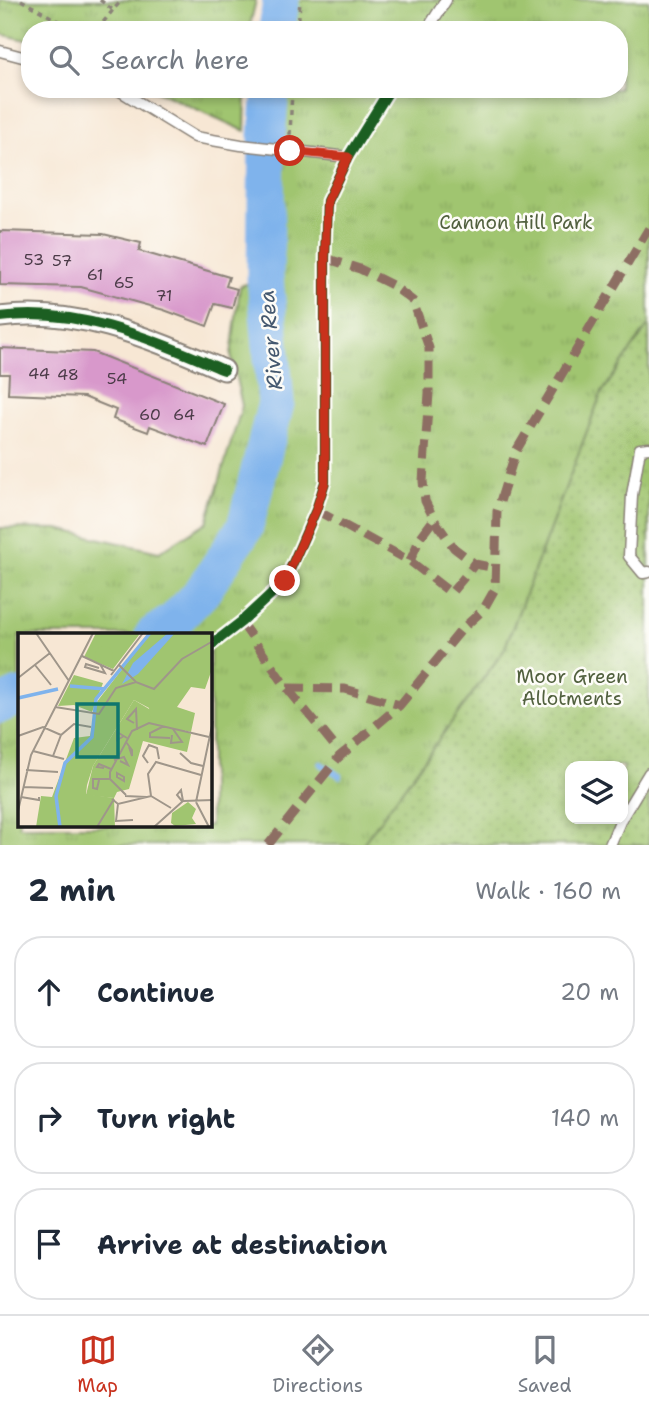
<!DOCTYPE html>
<html lang="en">
<head>
<meta charset="utf-8">
<style>
	body { margin:0; font-family:"Shantell Sans",sans-serif; background:#f6f6f7; color:#1f2937 }
	.controls { position:absolute; right:21px; bottom:21px; display:grid; overflow:hidden; border-radius:14px; box-shadow:0 4px 10px #0003 }
	.controls button { width:63px; height:63px; display:grid; place-items:center; padding:0; border:0; border-bottom:2px solid #e0e1e3; background:#fff; color:#1f2937; font:35px sans-serif }
	.stop { position:absolute; width:21px; height:21px; margin:-16px; border:5px solid #c8321e; border-radius:50%; background:#fff }
	.stop.end { background:#c8321e; border-color:#fff; box-shadow:0 2px 7px #0008 }
	.list { margin:0; padding:0; list-style:none }
	h2 { display:flex; justify-content:space-between; align-items:center; height:91px; margin:0; padding:0 28px; font-size:30px }
	h2 small { font-size:23px; font-weight:400; color:#747a83 }
	.list li { display:grid; grid-template-columns:46px 1fr auto; gap:21px; align-items:center; box-sizing:border-box; height:112px; margin:0 14px 14px; padding:0 14px; border:2px solid #e0e1e3; border-radius:28px }
	.list b { display:block; font-size:26px; white-space:nowrap }
	.list em { font-size:23px; font-style:normal; color:#747a83 }
	.icon { flex:none; width:38px; height:38px; fill:none; stroke:currentColor; stroke-width:2; stroke-linecap:round; stroke-linejoin:round }
	.map { position:relative; flex:none; width:649px; height:845px; overflow:hidden }
	.search { position:absolute; background:#fff; box-shadow:0 4px 10px #0003; left:21px; right:21px; top:21px; height:77px; display:flex; align-items:center; gap:18px; box-sizing:border-box; padding:0 24px; border-radius:28px; color:#747a83; font-size:26px }
	.sheet { height:469px; background:#fff }
	nav { display:flex; justify-content:space-around; align-items:center; box-sizing:border-box; height:98px; border-top:2px solid #e0e1e3; background:#fff; font-size:19px; color:#747a83 }
	nav a { display:grid; justify-items:center; gap:4px }
	nav .on { color:#c8321e }
	.map>svg:first-child { display:block }
</style>
</head>
<body>
<div class="map">
<svg width="649" height="845" viewBox="0 0 649 845">
	<defs>
		<pattern id="grass-dots" width="8" height="8" patternUnits="userSpaceOnUse" patternTransform="scale(1.75)"><rect width="8" height="8" fill="#a0c570"/><path d="M2 2h.1M6 6h.1" fill="none" stroke="#89a960" stroke-width="1.8" stroke-linecap="round"/></pattern>
		<pattern id="park-tufts" width="24" height="20" patternUnits="userSpaceOnUse" patternTransform="scale(1.75)"><rect width="24" height="20" fill="#a0c570"/><path d="M3 7l-1-3M5 7V3M7 7l1-3M15 17l-1-3M17 17v-4M19 17l1-3" fill="none" stroke="#89a960"/></pattern>
	</defs>
	<rect width="100%" height="100%" fill="#fdfcf7"/>
	<filter id="ink" filterUnits="userSpaceOnUse"><feTurbulence type="fractalNoise" baseFrequency=".0143" numOctaves="2"/><feDisplacementMap in="SourceGraphic" scale="14" xChannelSelector="R" yChannelSelector="G"/><feConvolveMatrix kernelMatrix="1 2 1 2 8 2 1 2 1" color-interpolation-filters="sRGB"/></filter>
	<filter id="wash" filterUnits="userSpaceOnUse"><feTurbulence type="fractalNoise" baseFrequency=".00686" numOctaves="4" result="noise"/><feDisplacementMap in="SourceGraphic" scale="28" xChannelSelector="R" yChannelSelector="G"/><feGaussianBlur stdDeviation="1.57" result="paint"/><feColorMatrix in="noise" values="0 0 0 0 0 0 0 0 0 0 0 0 0 0 0 0 0 1.4 0 .05"/><feComposite in="paint" operator="in"/></filter>
	<g filter="url(#wash)">
		<rect width="100%" height="100%" fill="#f7e7d4"/>
		<!-- grass -->
		<path fill="url(#grass-dots)" stroke="#5e7046" stroke-width="2" fill-rule="evenodd" d="M 649,324 L 649,845 L 362,845 L 504,650 L 601,394 ZM 570,766 L 623,766 L 623,819 L 570,819 Z"/>
		<!-- park -->
		<g fill="url(#park-tufts)" stroke="#5e7046" stroke-width="2" fill-rule="evenodd">
			<path d="M 0,0 L 256,0 L 249,30 L 30,30 L 30,41 L 0,34 Z"/>
			<path d="M 292,0 L 649,0 L 649,324 L 601,394 L 504,650 L 362,845 L 0,845 L 0,528 L 58,529 L 159,552 L 207,522 L 242,406 L 231,355 L 240,286 L 277,274 L 280,89 L 619,89 L 619,30 L 282,30 ZM 19,635 L 210,635 L 210,826 L 19,826 Z"/>
			<path d="M 152,89 L 246,89 L 245,131 Z"/>
		</g>
		<g fill="none" stroke-linecap="round" stroke-linejoin="round">
			<!-- stream -->
			<path stroke="#7fb3ec" stroke-width="6" d="M 321,764 L 340,776"/>
			<!-- river -->
			<g stroke="#7fb3ec" stroke-width="37">
				<path d="M 277,30 L 281,0"/>
				<path d="M 153,635 L 174,621 L 202,592 L 245,527 L 276,403 L 265,277 L 267,136 L 271,89"/>
				<path d="M 0,705 L 19,696"/>
			</g>
		</g>
		<g id="blocks">
			<!-- building -->
			<g fill="#d898cb">
				<path d="M 0,231 L 103,234 L 141,243 L 139,251 L 229,277 L 226,286 L 237,289 L 232,308 L 215,304 L 207,326 L 164,310 L 81,287 L 0,285 Z"/>
				<path d="M 0,348 L 93,352 L 224,404 L 207,447 L 150,426 L 148,432 L 113,419 L 116,410 L 84,397 L 8,394 L 9,374 L 0,374 Z"/>
			</g>
		</g>
	</g>
	<g filter="url(#ink)">
		<use href="#blocks" fill-opacity="0" stroke="#8a8278" stroke-width="2"/>
		<g fill="none" stroke-linecap="round" stroke-linejoin="round">
			<defs>
				<g id="service">
					<path d="M 427,30 L 446,0"/>
					<path d="M 0,51 L 30,59"/>
					<path d="M 117,89 L 195,137 L 241,145 L 348,157 L 390,89"/>
					<path d="M 649,448 L 640,449 L 632,495 L 629,556 L 643,573 L 649,572"/>
					<path d="M 623,816 L 649,773"/>
					<path d="M 610,845 L 621,819"/>
				</g>
				<path id="minor" d="M 0,317 C 79,306 153,340 224,370"/>
			</defs>
			<!-- service casing -->
			<use href="#service" stroke="#8a8278" stroke-width="13"/>
			<!-- minor casing -->
			<use href="#minor" stroke="#8a8278" stroke-width="23"/>
			<!-- path -->
			<g stroke="#8a8278" stroke-width="3.5" stroke-dasharray="5 5" stroke-linecap="butt">
				<path d="M 21,0 L 67,26 L 87,30"/>
				<path d="M 100,0 L 113,10 L 122,0"/>
				<path d="M 97,30 L 113,10"/>
				<path d="M 298,30 L 300,0"/>
				<path d="M 290,135 L 292,89"/>
			</g>
			<!-- service -->
			<use href="#service" stroke="#fff" stroke-width="10"/>
			<!-- minor -->
			<use href="#minor" stroke="#fff" stroke-width="19"/>
			<!-- quiet -->
			<g stroke="#8d6e63" stroke-width="9" stroke-dasharray="18 9" stroke-linecap="butt">
				<path d="M 325,258 L 360,269 L 392,285 L 413,301 L 429,348 L 429,393 L 423,481 L 425,501 L 434,519 L 454,548 L 475,564 L 496,568"/>
				<path d="M 316,510 L 410,561 L 451,593 L 475,564"/>
				<path d="M 410,561 L 420,538 L 434,519"/>
				<path d="M 241,622 L 287,688 L 342,755"/>
				<path d="M 287,688 L 345,689 L 400,705"/>
				<path d="M 268,845 L 338,758 L 400,705 L 462,629 L 483,610 L 495,589 L 497,511 L 516,451 L 649,228"/>
			</g>
			<defs>
				<g id="cycleway">
					<path d="M 0,317 C 79,306 153,340 224,370"/>
					<path d="M 210,646 L 241,622 L 285,581 L 316,510 L 325,482 L 325,258 L 327,201 L 348,157 L 390,89"/>
				</g>
			</defs>
			<!-- cycleway casing -->
			<use href="#cycleway" stroke="#fdfcf7" stroke-width="15"/>
			<!-- cycleway -->
			<use href="#cycleway" stroke="#1b5e20" stroke-width="10"/>
		</g>
	</g>
	<g fill="none" stroke-linecap="round" stroke-linejoin="round" filter="url(#ink)">
		<!-- route -->
		<path stroke="#c8321e" stroke-width="9" d="M 285,581 L 316,510 L 325,482 L 325,258 L 327,201 L 348,157 L 290,151"/>
	</g>
	<g text-anchor="middle" dominant-baseline="central" stroke-width="5" stroke-linejoin="round" paint-order="stroke">
		<!-- number labels -->
		<g font-size="16" fill="#4b3b48">
			<text x="34" y="259">53</text>
			<text x="62" y="260">57</text>
			<text x="95" y="274">61</text>
			<text x="124" y="282">65</text>
			<text x="164" y="295">71</text>
			<text x="39" y="373">44</text>
			<text x="68" y="374">48</text>
			<text x="117" y="378">54</text>
			<text x="150" y="414">60</text>
			<text x="184" y="414">64</text>
		</g>
		<!-- park labels -->
		<g font-size="19" fill="#51603e" stroke="#fdfcf7">
			<text x="516" y="222">Cannon Hill Park</text>
			<text x="572" y="676">Moor Green<tspan x="572" dy="22">Allotments</tspan></text>
		</g>
		<!-- water labels -->
		<g font-size="21" font-style="italic" fill="#44586f" stroke="#fdfcf7">
			<text transform="translate(271 340) rotate(-95)">River Rea</text>
		</g>
	</g>
	<!-- overview -->
	<g transform="translate(18 633)">
		<rect width="194" height="194" fill="#f7e7d4"/>
		<path d="M 116,67 L 173,101 L 169,119 L 125,108 L 111,156 L 99,159 L 96,165 L 68,162 L 75,133 Z" fill="#a0c570"/>
		<path d="M 78,0 L 120,0 L 121,2 L 95,36 L 66,24 ZM 132,0 L 194,0 L 193,39 L 187,56 L 173,54 L 159,74 L 177,80 L 173,99 L 133,90 L 131,75 L 116,67 L 75,133 L 69,152 L 68,161 L 96,165 L 97,194 L 18,194 L 23,163 L 34,164 L 56,105 L 72,103 L 78,70 ZM 56,42 L 85,50 L 74,79 L 56,72 L 40,73 ZM 170,169 L 178,176 L 174,185 L 178,191 L 157,193 L 153,190 L 154,180 Z" fill="#a0c570"/>
		<path d="M77 22a9 9 0 1 1 18 0a9 9 0 1 1-18 0Z" fill="#a0c570"/>
		<path d="M 150,0 L 157,0 L 120,41 L 104,51 L 115,30 Z" fill="#7fb3ec"/>
		<path fill="none" stroke="#7fb3ec" stroke-width="3.5" d="M 52,53 L 87,56M 0,65 L 40,56M 42,194 L 38,163 L 47,130 L 74,104 L 78,66 L 132,0"/>
		<path fill="none" stroke="#9f968a" stroke-width="2" d="M 18,0 L 51,48M 64,23 L 96,38M 17,32 L 33,52M 101,32 L 118,49M 81,35 L 68,31 L 67,34 L 87,40 L 82,31M 93,42 L 125,0M 0,45 L 32,20M 37,74 L 81,81 L 98,55 L 118,49 L 136,56 L 164,26 L 195,8M 116,90 L 109,86 L 118,76 L 119,97M 144,94 L 132,100 L 132,104 L 152,105M 154,102 L 153,110 L 164,109 L 155,96M 0,103 L 25,94 L 43,102 L 56,91 L 73,94M 106,103 L 99,107 L 99,99 L 109,105M 108,109 L 114,117 L 114,123 L 111,114M 15,118 L 46,126M 162,120 L 173,130 L 185,133M 35,123 L 43,102M 96,127 L 106,124 L 110,132 L 102,128M 130,130 L 125,123 L 131,112 L 139,115 L 141,126M 86,135 L 79,134 L 81,131 L 93,136M 8,137 L 40,139M 99,140 L 106,144 L 106,148 L 99,144 ZM 81,147 L 79,156 L 75,155 L 75,146 L 92,146M 5,154 L 35,155M 108,162 L 92,146 L 92,139 L 114,98 L 131,90 L 191,104M 107,163 L 129,164M 133,163 L 130,141 L 138,129 L 183,142M 3,164 L 21,167 L 21,164M 94,166 L 100,171 L 133,163 L 153,175M 164,168 L 159,162 L 163,157 L 165,168M 178,169 L 195,88M 178,169 L 191,194M 100,171 L 98,188 L 115,187M 0,178 L 13,122 L 75,0M 79,194 L 96,166M 136,194 L 165,168 L 195,167"/>
		<path fill="#0f766e" fill-opacity="0.15" stroke="#0f766e" stroke-width="3.5" d="M 59,71 L 100,71 L 100,124 L 59,124 Z"/>
		<rect width="194" height="194" fill="none" stroke="#1c1c1c" stroke-width="3.5"/>
	</g>
</svg>
<div class="controls">
<button><svg class="icon" aria-label="layers" viewBox="0 0 24 24"><path d="M12 4l9 5-9 5-9-5zM3 14l9 5 9-5"/></svg></button>
</div>
<div class="stop" style="left:290px;top:151px"></div>
<div class="stop end" style="left:285px;top:581px"></div>
<div class="search"><svg class="icon" aria-label="search" viewBox="0 0 24 24"><circle cx="10" cy="10" r="6"/><path d="M15 15l6 6"/></svg>Search here</div>
</div>
<section class="sheet">
<h2>2 min<small>Walk · 160 m</small></h2>
<ul class="list">
<li><svg class="icon" aria-label="ahead" viewBox="0 0 24 24"><path d="M12 20V5M6 11l6-6 6 6"/></svg><div><b>Continue</b></div><em>20 m</em></li>
<li><svg class="icon" aria-label="right" viewBox="0 0 24 24"><path d="M7 20v-9h11M14 6l5 5-5 5"/></svg><div><b>Turn right</b></div><em>140 m</em></li>
<li><svg class="icon" aria-label="arrive" viewBox="0 0 24 24"><path d="M6 21V4h12l-3 4 3 4H6"/></svg><div><b>Arrive at destination</b></div></li>
</ul>
</section>
<nav>
<a class="on"><svg class="icon" aria-label="map" viewBox="0 0 24 24"><path d="M3 6l6-2 6 2 6-2v14l-6 2-6-2-6 2zM9 4v14M15 6v14"/></svg>Map</a>
<a><svg class="icon" aria-label="directions" viewBox="0 0 24 24"><path d="M12 3l9 9-9 9-9-9zM9 14v-3h6M13 9l2 2-2 2"/></svg>Directions</a>
<a><svg class="icon" aria-label="saved" viewBox="0 0 24 24"><path d="M7 4h10v16l-5-4-5 4z"/></svg>Saved</a>
</nav>
</body>
</html>
